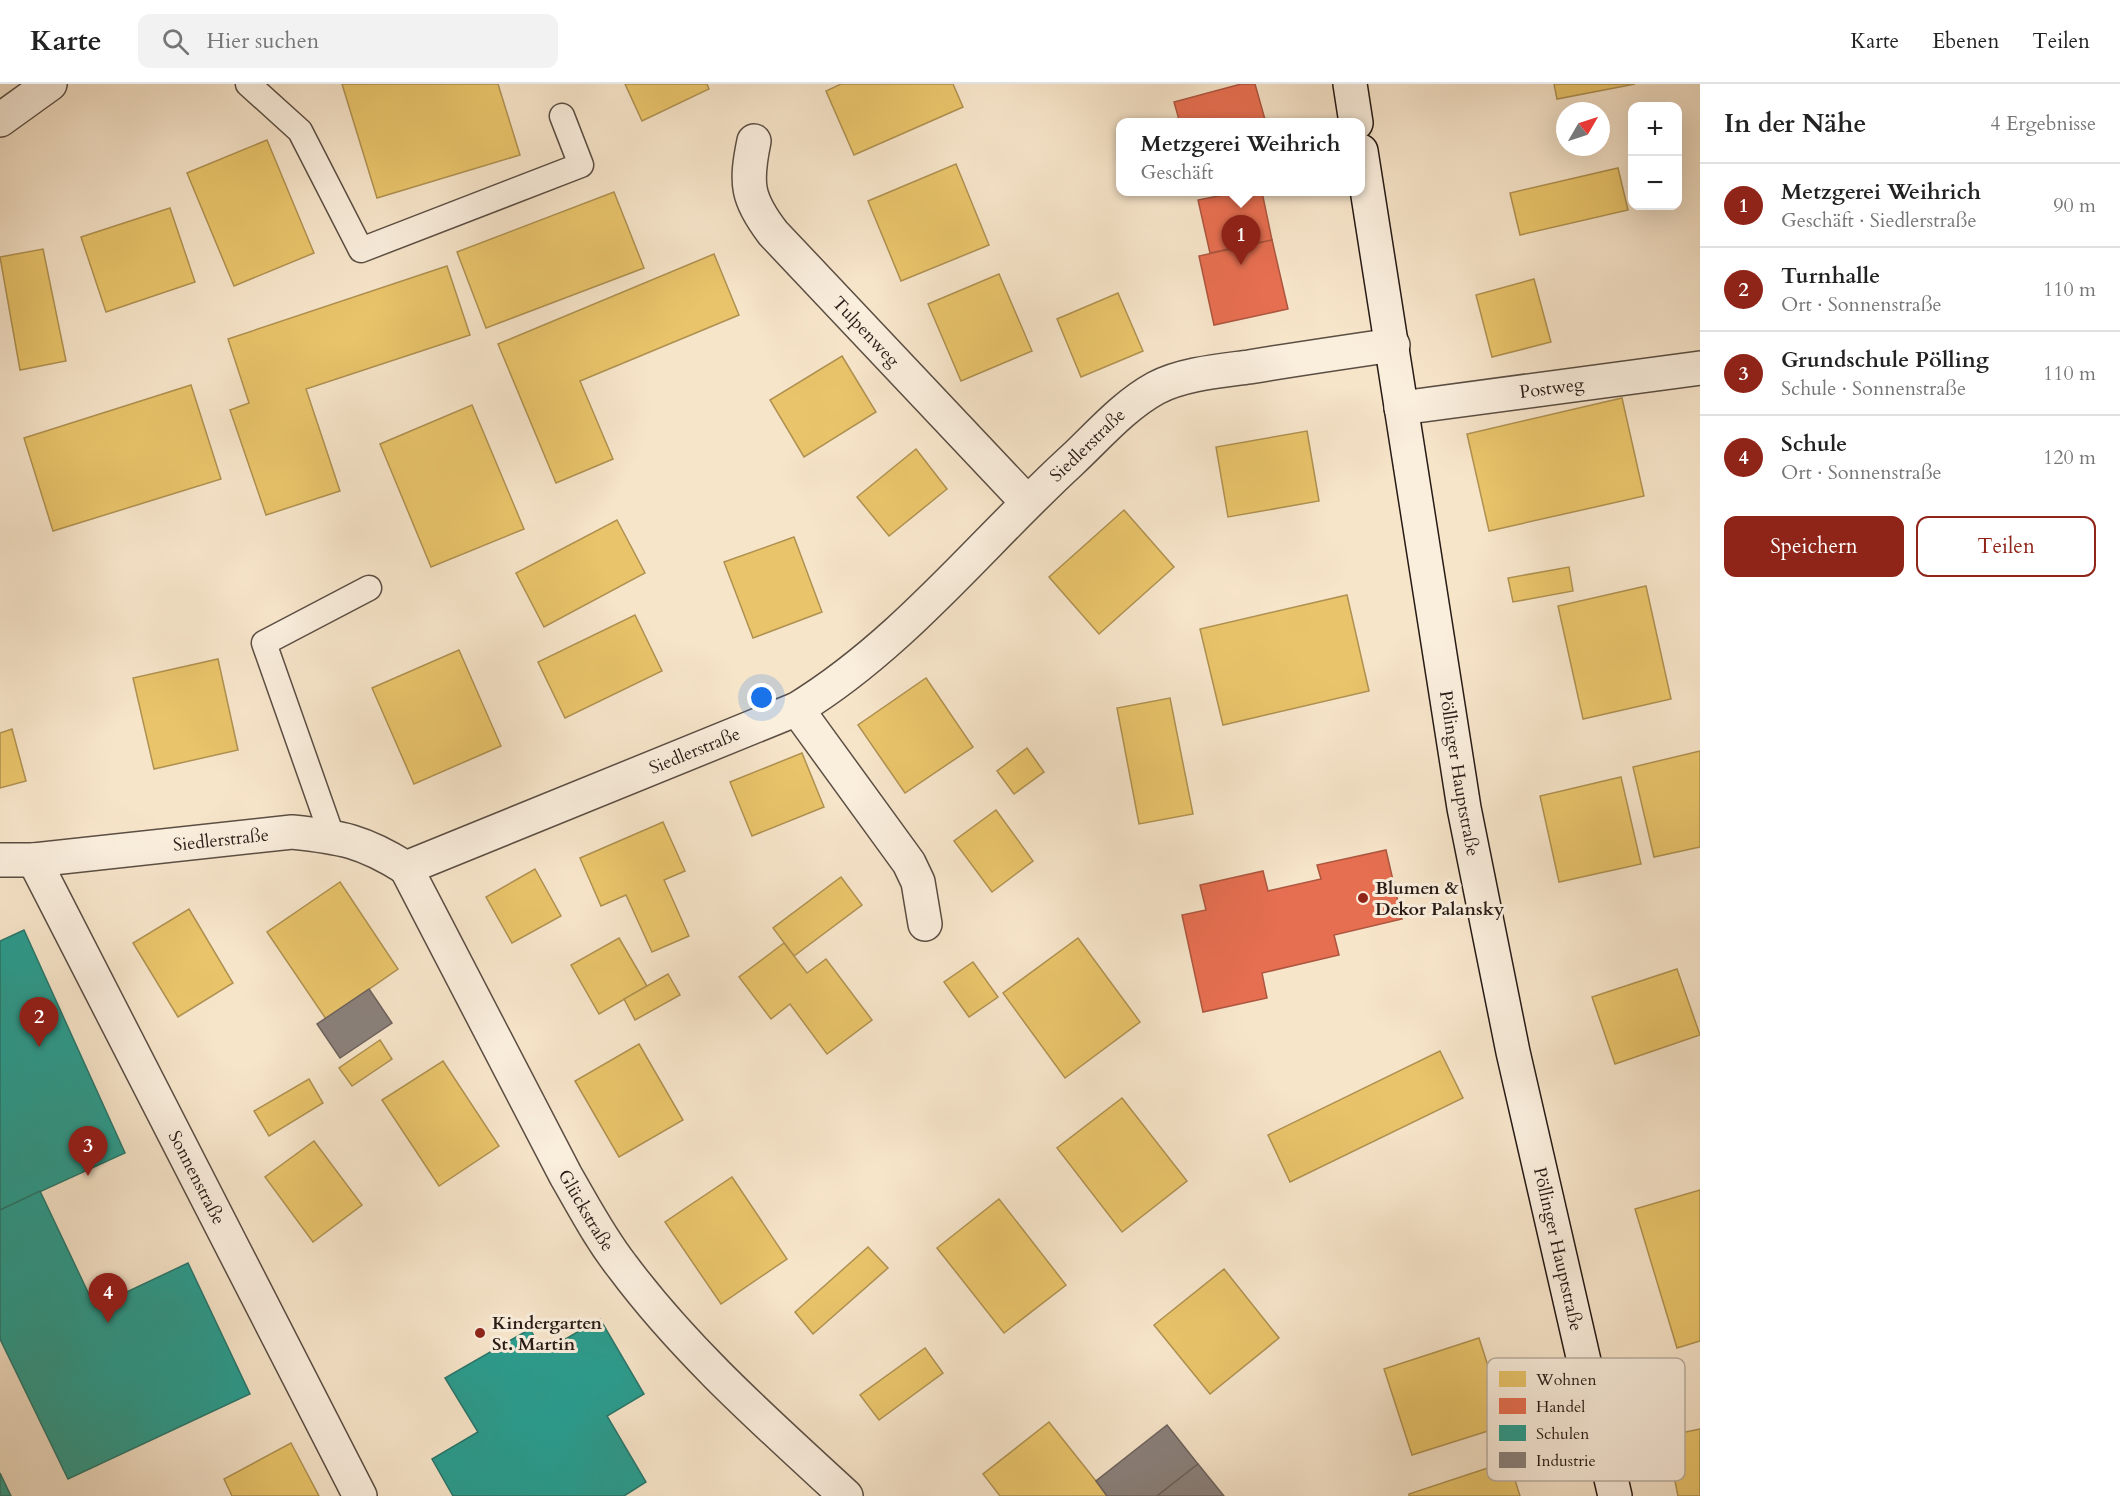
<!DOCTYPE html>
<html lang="de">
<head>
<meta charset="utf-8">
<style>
	body { margin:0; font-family:Cardo,serif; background:#f2f2f2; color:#222 }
	.controls { position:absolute; right:18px; top:18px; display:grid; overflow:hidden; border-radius:12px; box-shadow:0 6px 24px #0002 }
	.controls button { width:54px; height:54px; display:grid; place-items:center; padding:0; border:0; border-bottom:2px solid #e0e0e0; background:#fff; color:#222; font:30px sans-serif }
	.compass { position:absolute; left:1556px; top:18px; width:54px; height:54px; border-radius:50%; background:#fff; box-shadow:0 6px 24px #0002; rotate:51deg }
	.you { position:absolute; left:762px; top:614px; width:21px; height:21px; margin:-15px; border:4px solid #fff; border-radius:50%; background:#1a73e8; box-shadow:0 0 0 9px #1a73e833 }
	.badge { display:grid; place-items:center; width:39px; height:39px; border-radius:50%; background:#8f2418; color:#fff; font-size:20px; font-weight:700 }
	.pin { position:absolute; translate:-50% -50px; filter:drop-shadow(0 2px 3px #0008) }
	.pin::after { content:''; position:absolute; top:32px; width:21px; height:18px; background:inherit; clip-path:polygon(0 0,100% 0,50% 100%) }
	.popup { position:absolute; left:1116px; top:34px; width:249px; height:78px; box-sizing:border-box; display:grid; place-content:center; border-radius:12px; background:#fff; filter:drop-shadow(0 2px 4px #0005); font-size:20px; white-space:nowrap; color:#767676 }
	.popup b { font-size:22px; color:#222 }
	.popup::after { content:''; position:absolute; left:50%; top:100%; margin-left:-12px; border:12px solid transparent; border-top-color:#fff }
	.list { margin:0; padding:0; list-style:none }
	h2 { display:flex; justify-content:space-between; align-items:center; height:78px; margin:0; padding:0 24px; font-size:26px }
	h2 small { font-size:20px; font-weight:400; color:#767676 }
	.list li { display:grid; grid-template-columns:39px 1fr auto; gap:18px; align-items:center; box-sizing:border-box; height:84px; padding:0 24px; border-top:2px solid #e0e0e0 }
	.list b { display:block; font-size:22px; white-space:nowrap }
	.list p { margin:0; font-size:20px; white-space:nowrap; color:#767676 }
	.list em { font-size:20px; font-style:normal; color:#767676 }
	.actions { display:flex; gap:12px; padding:18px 24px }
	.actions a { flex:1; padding:14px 0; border:2px solid #8f2418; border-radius:12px; text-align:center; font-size:21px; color:#8f2418 }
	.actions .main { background:#8f2418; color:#fff }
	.icon { flex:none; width:33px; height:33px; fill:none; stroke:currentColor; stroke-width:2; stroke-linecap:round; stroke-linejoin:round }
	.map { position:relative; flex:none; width:1700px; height:1412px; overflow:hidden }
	header { display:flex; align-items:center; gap:36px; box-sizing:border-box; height:84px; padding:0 30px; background:#fff; border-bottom:2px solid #e0e0e0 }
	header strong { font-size:28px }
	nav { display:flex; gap:33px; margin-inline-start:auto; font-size:21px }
	.search { width:420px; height:54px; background:#f2f2f2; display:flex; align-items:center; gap:15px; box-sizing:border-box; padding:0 21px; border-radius:12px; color:#767676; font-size:22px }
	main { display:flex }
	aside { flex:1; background:#fff }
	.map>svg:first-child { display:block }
</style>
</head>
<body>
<header>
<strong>Karte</strong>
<div class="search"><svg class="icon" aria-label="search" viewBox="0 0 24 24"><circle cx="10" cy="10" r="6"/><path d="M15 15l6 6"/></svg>Hier suchen</div>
<nav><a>Karte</a><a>Ebenen</a><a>Teilen</a></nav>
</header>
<main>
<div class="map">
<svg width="1700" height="1412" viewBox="0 0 1700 1412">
	<rect width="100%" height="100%" fill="#f7e5ca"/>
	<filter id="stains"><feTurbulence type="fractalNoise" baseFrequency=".00333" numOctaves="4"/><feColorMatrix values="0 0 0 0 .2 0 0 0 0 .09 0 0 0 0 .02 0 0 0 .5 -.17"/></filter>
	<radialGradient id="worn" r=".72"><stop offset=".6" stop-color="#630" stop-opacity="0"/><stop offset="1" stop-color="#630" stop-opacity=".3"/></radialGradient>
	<!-- homes -->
	<g fill="#e9c46a" stroke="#af9151" stroke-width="1.5">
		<path d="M 342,0 L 498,0 L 520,71 L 377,114 Z"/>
		<path d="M 625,0 L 707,0 L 709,5 L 642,37 Z"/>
		<path d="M 841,0 L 953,0 L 963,23 L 854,71 L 826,7 Z"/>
		<path d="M 1554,0 L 1635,0 L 1557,15 Z"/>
		<path d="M 267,56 L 314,169 L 234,202 L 187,89 Z"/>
		<path d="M 956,80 L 989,161 L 901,197 L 868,117 Z"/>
		<path d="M 1618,84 L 1628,126 L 1520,151 L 1510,109 Z"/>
		<path d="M 614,108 L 644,184 L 486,244 L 457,168 Z"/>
		<path d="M 170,124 L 195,198 L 106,228 L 81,153 Z"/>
		<path d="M 43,165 L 66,277 L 20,286 L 0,173 Z"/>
		<path d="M 714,170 L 739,231 L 580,297 L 613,375 L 556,399 L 498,260 Z"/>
		<path d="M 447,182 L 470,251 L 306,305 L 340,407 L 266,431 L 230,326 L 249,319 L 228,255 Z"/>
		<path d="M 999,190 L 1032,267 L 961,297 L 928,220 Z"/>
		<path d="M 1534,195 L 1551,258 L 1492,273 L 1476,211 Z"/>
		<path d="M 1118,209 L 1143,267 L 1081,293 L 1057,235 Z"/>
		<path d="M 842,272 L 876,328 L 804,373 L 770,316 Z"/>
		<path d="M 191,301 L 221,395 L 53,447 L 24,354 Z"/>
		<path d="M 1622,314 L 1644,412 L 1489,447 L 1467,350 Z"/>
		<path d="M 472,321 L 524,445 L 431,483 L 380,360 Z"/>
		<path d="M 1307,347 L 1319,417 L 1228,433 L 1216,363 Z"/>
		<path d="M 916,365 L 947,405 L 889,452 L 857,413 Z"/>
		<path d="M 1124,426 L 1174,483 L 1099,550 L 1049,493 Z"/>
		<path d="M 617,436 L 645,489 L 544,543 L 516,489 Z"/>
		<path d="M 794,453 L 822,528 L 753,554 L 724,478 Z"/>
		<path d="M 1569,483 L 1573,507 L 1513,518 L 1508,494 Z"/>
		<path d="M 1646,502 L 1671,615 L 1583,635 L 1558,522 Z"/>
		<path d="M 1347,511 L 1369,607 L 1223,641 L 1200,545 Z"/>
		<path d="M 635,531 L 662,587 L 565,634 L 538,578 Z"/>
		<path d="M 459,566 L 501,662 L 414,700 L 372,604 Z"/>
		<path d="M 218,575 L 238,666 L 154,685 L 133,594 Z"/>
		<path d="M 926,594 L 973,663 L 905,709 L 858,641 Z"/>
		<path d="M 1170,614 L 1193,730 L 1139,740 L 1117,624 Z"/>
		<path d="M 12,645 L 26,697 L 0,704 L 0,649 Z"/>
		<path d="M 1027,664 L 1044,688 L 1014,710 L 997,687 Z"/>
		<path d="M 1700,667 L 1700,763 L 1654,773 L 1633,683 Z"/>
		<path d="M 802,669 L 824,723 L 752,752 L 730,698 Z"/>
		<path d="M 1621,693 L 1641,780 L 1559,798 L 1540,712 Z"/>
		<path d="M 996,726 L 1033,777 L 992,808 L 954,757 Z"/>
		<path d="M 663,738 L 685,787 L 664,796 L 689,852 L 652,868 L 626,811 L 601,822 L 580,774 Z"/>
		<path d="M 535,785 L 561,832 L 512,859 L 486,813 Z"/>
		<path d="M 841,793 L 862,821 L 794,872 L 773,844 Z"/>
		<path d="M 340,798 L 398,885 L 326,935 L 267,848 Z"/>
		<path d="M 189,825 L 233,899 L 178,933 L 133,859 Z"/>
		<path d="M 619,854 L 647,902 L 599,930 L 571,881 Z"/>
		<path d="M 1078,854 L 1140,938 L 1065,994 L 1003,909 Z"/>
		<path d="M 784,859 L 807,889 L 826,875 L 872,936 L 827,970 L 790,920 L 771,935 L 739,893 Z"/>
		<path d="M 973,878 L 998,913 L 969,933 L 944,898 Z"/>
		<path d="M 1677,885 L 1700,951 L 1615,980 L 1592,913 Z"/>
		<path d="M 668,890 L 680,911 L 635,936 L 624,915 Z"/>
		<path d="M 380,956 L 392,975 L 352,1002 L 339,984 Z"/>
		<path d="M 639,960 L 683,1036 L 619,1073 L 575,997 Z"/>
		<path d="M 1440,967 L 1463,1014 L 1290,1098 L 1268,1051 Z"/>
		<path d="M 443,977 L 499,1062 L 439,1102 L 382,1016 Z"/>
		<path d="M 309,995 L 323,1019 L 269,1052 L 254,1027 Z"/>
		<path d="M 1122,1014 L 1187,1097 L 1122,1148 L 1057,1064 Z"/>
		<path d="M 314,1057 L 362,1121 L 313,1158 L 265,1093 Z"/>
		<path d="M 732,1093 L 787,1175 L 721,1220 L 665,1138 Z"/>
		<path d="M 1700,1106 L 1700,1257 L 1677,1264 L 1635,1125 Z"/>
		<path d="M 999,1115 L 1066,1201 L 1004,1249 L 937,1164 Z"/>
		<path d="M 868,1163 L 888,1184 L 813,1250 L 795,1228 Z"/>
		<path d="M 1224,1185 L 1279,1254 L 1210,1310 L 1154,1241 Z"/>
		<path d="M 1479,1254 L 1507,1341 L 1412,1371 L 1384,1285 Z"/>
		<path d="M 925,1264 L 943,1289 L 879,1336 L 860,1311 Z"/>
		<path d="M 1049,1338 L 1096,1397 L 1107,1412 L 1000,1412 L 983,1390 Z"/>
		<path d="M 1700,1345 L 1700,1412 L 1678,1412 L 1666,1352 Z"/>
		<path d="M 291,1359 L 319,1412 L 232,1412 L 224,1395 Z"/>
		<path d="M 1509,1377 L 1520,1412 L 1409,1412 L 1409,1410 Z"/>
	</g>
	<!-- shops -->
	<g fill="#e76f51" stroke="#ad563f" stroke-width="1.5">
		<path d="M 1241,0 L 1255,0 L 1266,39 L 1180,39 L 1174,18 Z"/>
		<path d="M 1238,108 L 1262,108 L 1272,156 L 1210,169 L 1198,116 Z"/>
		<path d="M 1272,156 L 1288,225 L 1214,241 L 1199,172 Z"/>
		<path d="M 1386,766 L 1402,835 L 1334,851 L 1339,871 L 1262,889 L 1267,914 L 1203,928 L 1182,831 L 1206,826 L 1200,801 L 1263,787 L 1268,807 L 1321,795 L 1317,781 Z"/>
	</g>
	<!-- schools -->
	<g fill="#2a9d8f" stroke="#29766b" stroke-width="1.5">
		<path d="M 24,846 L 125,1069 L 0,1126 L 0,857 Z"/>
		<path d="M 40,1107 L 95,1223 L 188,1179 L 250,1310 L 68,1395 L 0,1255 L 0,1126 Z"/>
		<path d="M 600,1235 L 644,1310 L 607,1332 L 646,1398 L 624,1412 L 453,1412 L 432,1375 L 478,1348 L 445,1294 L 530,1245 L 543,1268 Z"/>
		<path d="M 0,1389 L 11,1412 L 0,1412 Z"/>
	</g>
	<!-- industry -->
	<g fill="#8a817c" stroke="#6c625d" stroke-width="1.5">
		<path d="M 369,905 L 392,939 L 340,974 L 317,940 Z"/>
		<path d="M 1167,1341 L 1198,1380 L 1157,1412 L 1107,1412 L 1096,1397 Z"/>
		<path d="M 1198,1380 L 1224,1412 L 1157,1412 Z"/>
	</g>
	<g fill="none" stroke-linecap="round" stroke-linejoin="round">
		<defs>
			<g id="lane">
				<path d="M 248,0 L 300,47 L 361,166 L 581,81 L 562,32"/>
				<path d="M 332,752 L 264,559 L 369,504"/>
			</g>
			<g id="street">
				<path d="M 0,36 L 50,0"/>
				<path id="s1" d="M 754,57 C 745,100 747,115 773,149 L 1027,418"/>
				<path id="s2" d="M 1401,324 L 1700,284"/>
				<path d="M 797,625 L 909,779 L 918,798 L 925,840"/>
				<path id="s3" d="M 0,776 L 34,776 L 292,748 C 341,753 363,757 406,784 L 797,625 C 902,561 980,461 1070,378 C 1097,353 1123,322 1156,304 C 1183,290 1219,287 1249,283 C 1297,275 1345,268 1393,261"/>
				<path id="s4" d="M 34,776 L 360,1412"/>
				<path id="s5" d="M 406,784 L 566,1092 C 584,1123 600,1154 622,1182 C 686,1268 768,1340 846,1412"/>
			</g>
			<g id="secondary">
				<path d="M 1350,0 L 1356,39"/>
				<path id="s6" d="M 1361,67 L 1464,724 L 1513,968 L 1615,1412"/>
			</g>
		</defs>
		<!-- lane casing -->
		<use href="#lane" stroke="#5b4e43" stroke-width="27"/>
		<!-- street casing -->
		<use href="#street" stroke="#5b4e43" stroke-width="36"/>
		<!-- secondary casing -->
		<use href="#secondary" stroke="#271b16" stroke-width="36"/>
		<!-- lane -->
		<use href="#lane" stroke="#faeedd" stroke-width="24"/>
		<!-- street -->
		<use href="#street" stroke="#faeedd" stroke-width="33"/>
		<!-- secondary -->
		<use href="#secondary" stroke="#faeedd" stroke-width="33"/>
	</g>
	<!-- markers -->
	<g fill="#8f2418" stroke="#faeedd" stroke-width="2">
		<circle cx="1363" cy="814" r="6"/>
		<circle cx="480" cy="1249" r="6"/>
	</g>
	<g text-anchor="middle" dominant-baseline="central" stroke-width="6" stroke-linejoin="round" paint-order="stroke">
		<!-- street labels -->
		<g font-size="18" fill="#271b16" stroke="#faeedd">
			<text stroke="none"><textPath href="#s1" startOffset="234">Tulpenweg</textPath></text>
			<text stroke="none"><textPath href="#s2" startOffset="152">Postweg</textPath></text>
			<text stroke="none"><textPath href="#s3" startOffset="1230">Siedlerstraße</textPath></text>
			<text stroke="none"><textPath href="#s3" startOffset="726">Siedlerstraße</textPath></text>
			<text stroke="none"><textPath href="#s6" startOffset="630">Pöllinger Hauptstraße</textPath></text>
			<text stroke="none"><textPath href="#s3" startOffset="222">Siedlerstraße</textPath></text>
			<text stroke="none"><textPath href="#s4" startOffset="357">Sonnenstraße</textPath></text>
			<text stroke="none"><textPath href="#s5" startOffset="387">Glückstraße</textPath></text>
			<text stroke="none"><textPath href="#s6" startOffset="1116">Pöllinger Hauptstraße</textPath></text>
		</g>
		<!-- poi labels -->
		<g font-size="18" font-weight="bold" fill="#271b16" stroke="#faeedd" text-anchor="start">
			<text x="1375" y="804">Blumen &amp;<tspan x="1375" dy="21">Dekor Palansky</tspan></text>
			<text x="492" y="1239">Kindergarten<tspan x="492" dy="21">St. Martin</tspan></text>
		</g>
	</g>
	<!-- legend -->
	<rect x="1487" y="1274" width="198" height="123" rx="9" fill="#faeedd" stroke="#bbafa1" stroke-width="1.5"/>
	<rect x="1499" y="1287" width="27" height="16" fill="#e9c46a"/>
	<rect x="1499" y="1314" width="27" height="16" fill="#e76f51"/>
	<rect x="1499" y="1341" width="27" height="16" fill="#2a9d8f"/>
	<rect x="1499" y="1368" width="27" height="16" fill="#8a817c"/>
	<g font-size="16" fill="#271b16">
		<text x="1536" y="1301">Wohnen</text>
		<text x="1536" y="1328">Handel</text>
		<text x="1536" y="1355">Schulen</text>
		<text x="1536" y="1382">Industrie</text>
	</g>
	<rect width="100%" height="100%" filter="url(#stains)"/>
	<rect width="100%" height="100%" fill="url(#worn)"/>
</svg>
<div class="controls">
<button>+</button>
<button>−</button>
</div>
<svg class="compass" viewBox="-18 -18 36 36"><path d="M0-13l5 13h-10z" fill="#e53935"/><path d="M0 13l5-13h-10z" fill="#767676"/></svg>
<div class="you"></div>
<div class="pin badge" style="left:1241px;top:181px">1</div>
<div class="popup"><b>Metzgerei Weihrich</b>Geschäft</div>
<div class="pin badge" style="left:39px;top:963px">2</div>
<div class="pin badge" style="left:88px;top:1092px">3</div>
<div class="pin badge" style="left:108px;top:1239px">4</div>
</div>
<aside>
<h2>In der Nähe<small>4 Ergebnisse</small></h2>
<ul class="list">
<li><span class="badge">1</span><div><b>Metzgerei Weihrich</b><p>Geschäft · Siedlerstraße</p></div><em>90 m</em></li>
<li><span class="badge">2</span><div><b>Turnhalle</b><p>Ort · Sonnenstraße</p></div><em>110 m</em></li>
<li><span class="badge">3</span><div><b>Grundschule Pölling</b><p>Schule · Sonnenstraße</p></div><em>110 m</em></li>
<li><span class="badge">4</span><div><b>Schule</b><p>Ort · Sonnenstraße</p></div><em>120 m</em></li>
</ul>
<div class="actions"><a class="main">Speichern</a><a>Teilen</a></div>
</aside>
</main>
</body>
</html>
